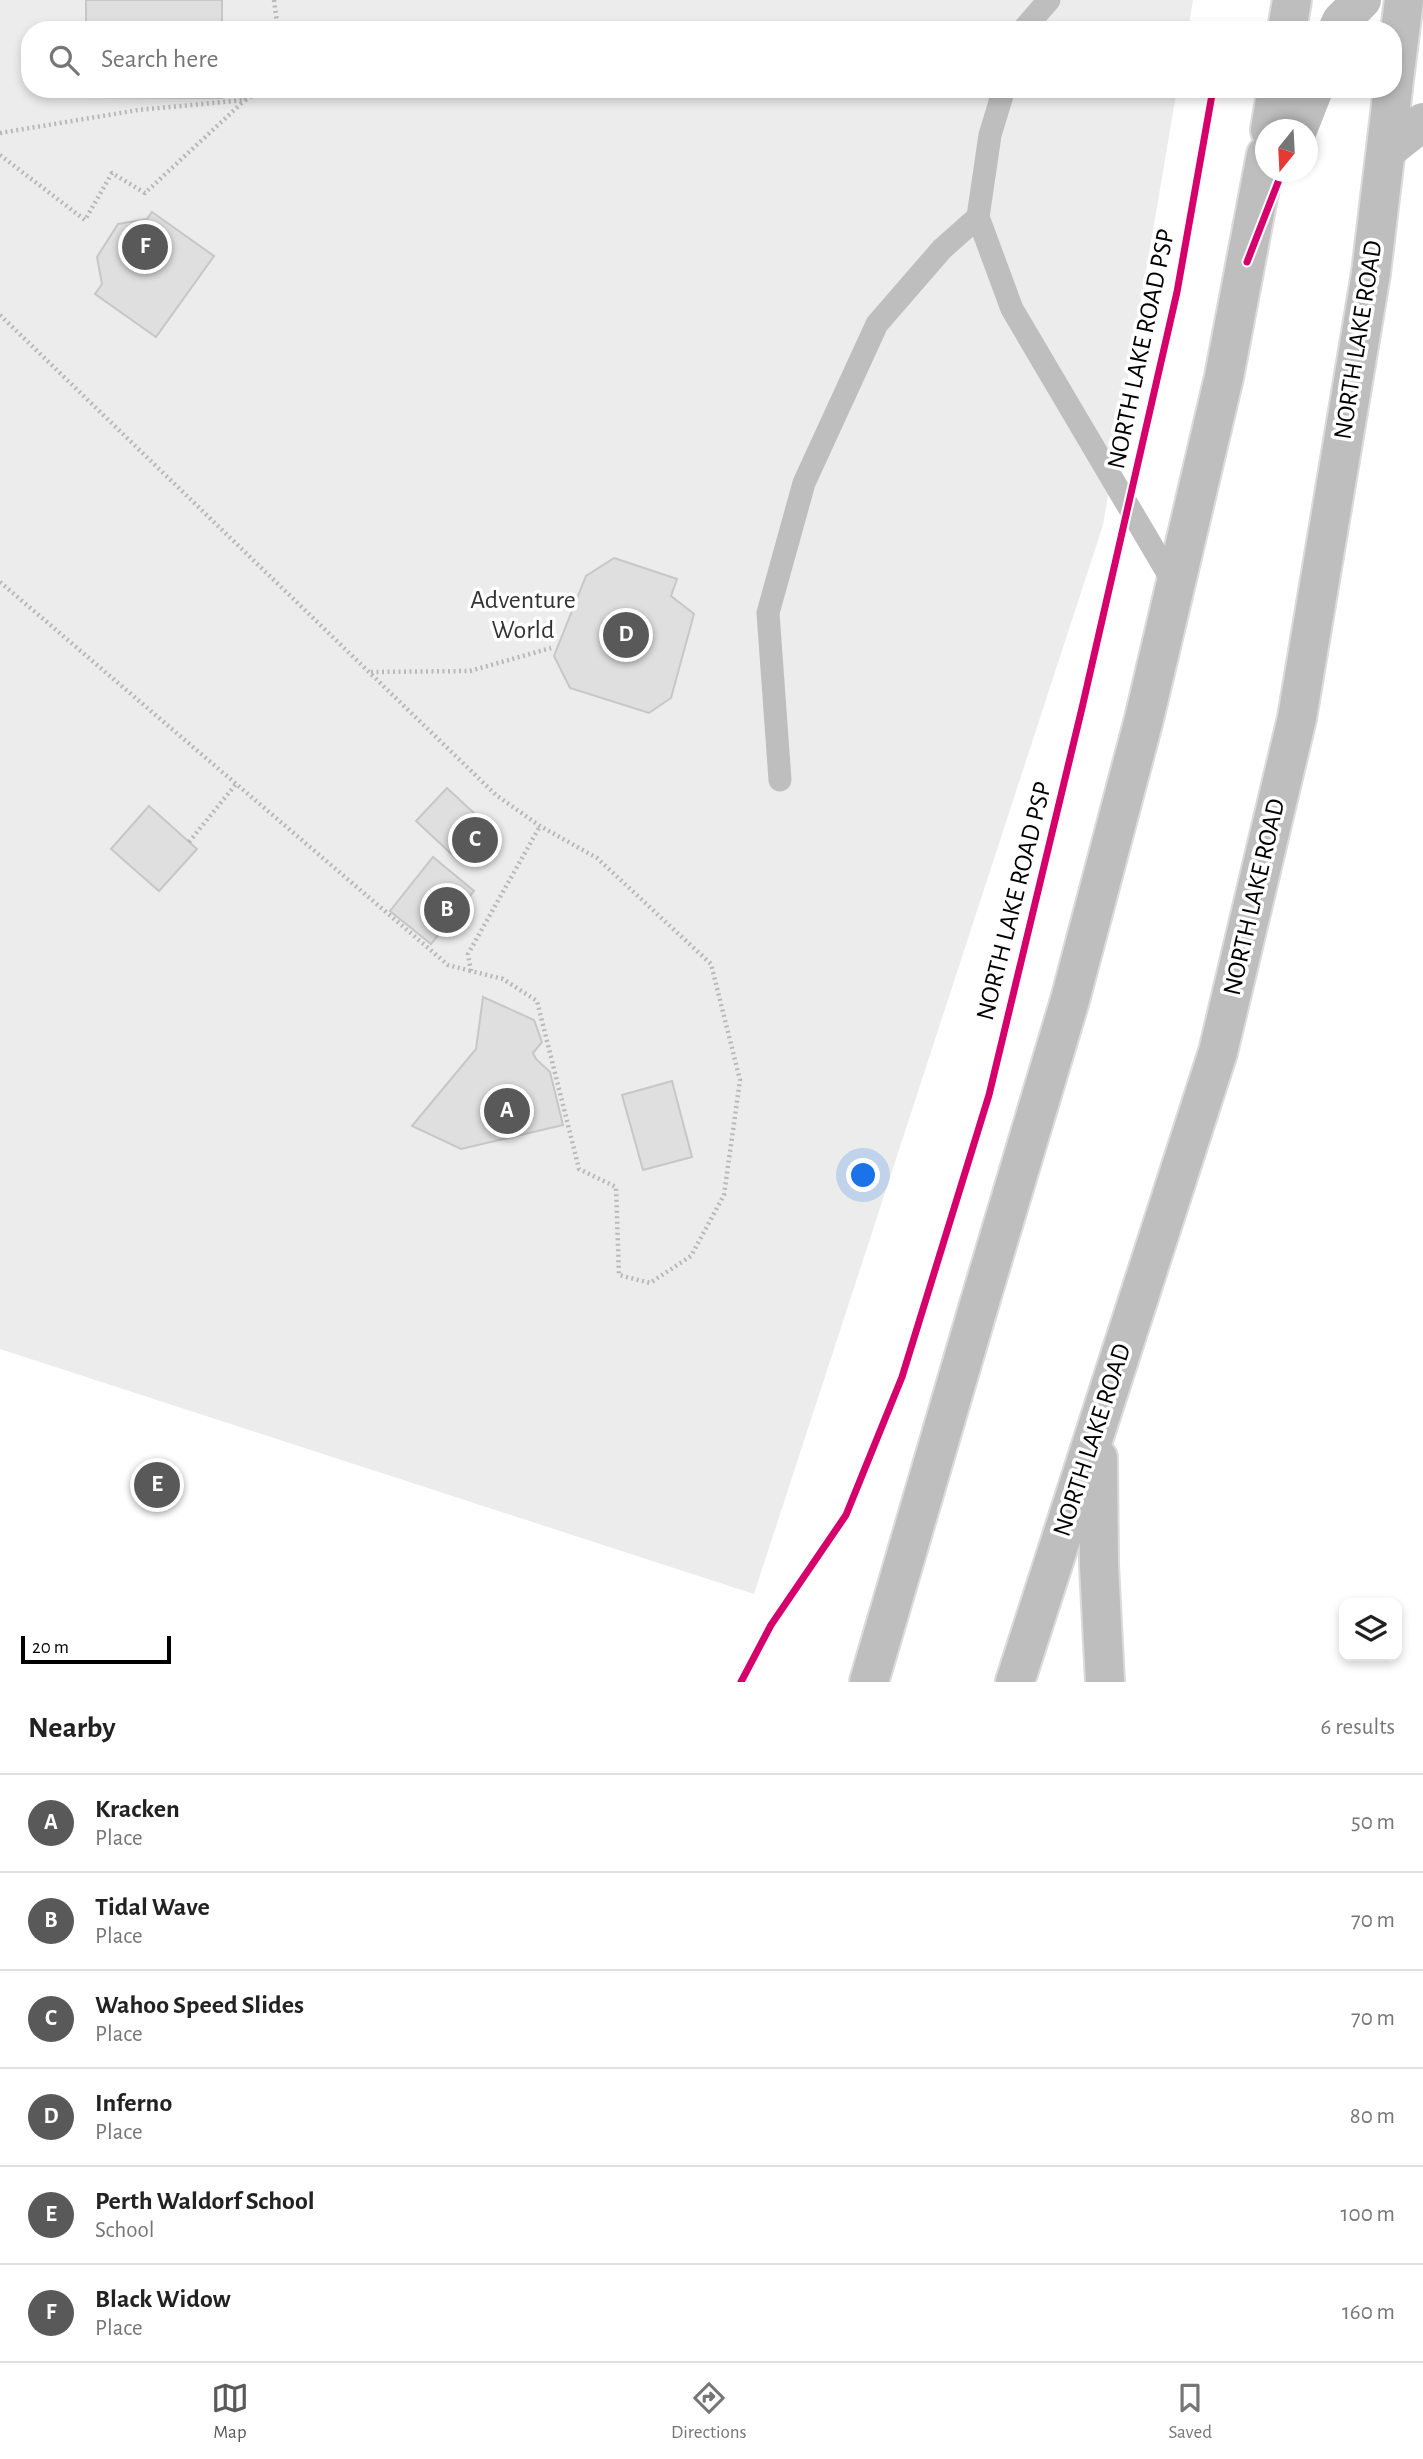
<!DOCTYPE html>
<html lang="en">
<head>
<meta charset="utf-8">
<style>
	body { margin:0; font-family:"Alegreya Sans",sans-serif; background:#f2f2f2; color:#222 }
	.controls { position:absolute; right:21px; bottom:21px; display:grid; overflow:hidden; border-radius:14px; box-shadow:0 4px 10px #0003 }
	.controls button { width:63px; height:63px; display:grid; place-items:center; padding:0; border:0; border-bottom:2px solid #e0e0e0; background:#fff; color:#222; font:35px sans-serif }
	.compass { position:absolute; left:1255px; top:119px; width:63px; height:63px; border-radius:50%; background:#fff; box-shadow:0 4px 10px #0003; rotate:198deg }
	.scale { position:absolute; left:21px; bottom:18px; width:150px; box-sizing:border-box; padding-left:7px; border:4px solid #000; border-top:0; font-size:19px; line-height:24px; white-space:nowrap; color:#000; -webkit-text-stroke:5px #fff; paint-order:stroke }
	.you { position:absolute; left:864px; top:1176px; width:24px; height:24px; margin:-18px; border:5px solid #fff; border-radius:50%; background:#1a73e8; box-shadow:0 0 0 10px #1a73e833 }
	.badge { display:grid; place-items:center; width:46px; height:46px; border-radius:50%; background:#595959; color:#fff; font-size:23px; font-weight:700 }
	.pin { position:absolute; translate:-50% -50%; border:4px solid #fff; box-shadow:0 2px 7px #0006 }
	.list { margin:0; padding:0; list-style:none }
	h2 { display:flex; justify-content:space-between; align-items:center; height:91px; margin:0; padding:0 28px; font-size:30px }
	h2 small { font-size:23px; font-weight:400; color:#767676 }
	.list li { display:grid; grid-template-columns:46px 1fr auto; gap:21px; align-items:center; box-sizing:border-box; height:98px; padding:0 28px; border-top:2px solid #e0e0e0 }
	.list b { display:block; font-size:26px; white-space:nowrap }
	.list p { margin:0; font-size:23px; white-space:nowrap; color:#767676 }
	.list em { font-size:23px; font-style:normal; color:#767676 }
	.icon { flex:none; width:38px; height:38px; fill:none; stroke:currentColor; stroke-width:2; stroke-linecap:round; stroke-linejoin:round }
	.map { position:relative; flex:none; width:1423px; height:1682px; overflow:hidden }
	.search { position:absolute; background:#fff; box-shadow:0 4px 10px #0003; left:21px; right:21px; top:21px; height:77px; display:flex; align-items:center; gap:18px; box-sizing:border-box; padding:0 24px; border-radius:28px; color:#767676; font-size:26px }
	.sheet { height:679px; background:#fff }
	nav { display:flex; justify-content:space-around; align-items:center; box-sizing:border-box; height:98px; border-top:2px solid #e0e0e0; background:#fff; font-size:19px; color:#767676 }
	nav a { display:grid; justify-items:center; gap:4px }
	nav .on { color:#595959 }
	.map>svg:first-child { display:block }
</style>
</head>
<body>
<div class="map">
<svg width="1423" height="1682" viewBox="0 0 1423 1682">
	<rect width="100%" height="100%" fill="#fff"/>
	<!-- green -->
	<path fill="#ececec" d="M 0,0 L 1193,0 L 1188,30 L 30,30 L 30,89 L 1177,89 L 1103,525 L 754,1594 L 0,1349 Z"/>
	<!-- building -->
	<g fill="#dfdfdf" stroke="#c7c7c7" stroke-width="2">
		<rect x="86" y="0" width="136" height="30"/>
		<path d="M 86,89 L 222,89 L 222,98 L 86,97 Z"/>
		<path d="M 152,212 L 214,256 L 156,337 L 95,294 L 102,284 L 97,257 L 118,224 L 147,219 Z"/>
		<path d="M 614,558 L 677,579 L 671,596 L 694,614 L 671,698 L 649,713 L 570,688 L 554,656 L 586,576 Z"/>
		<path d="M 447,788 L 490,828 L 459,861 L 416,821 Z"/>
		<path d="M 149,806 L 197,849 L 159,891 L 111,849 Z"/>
		<path d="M 433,857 L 474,891 L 431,944 L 390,911 Z"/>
		<path d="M 483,997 L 534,1020 L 542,1042 L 533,1053 L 536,1059 L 550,1072 L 563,1125 L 461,1149 L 412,1126 L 476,1049 Z"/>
		<path d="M 672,1081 L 692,1157 L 643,1170 L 622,1095 Z"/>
	</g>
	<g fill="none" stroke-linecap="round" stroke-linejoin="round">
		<defs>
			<g id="primary">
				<path d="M 1287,30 L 1292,0"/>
				<path d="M 1393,87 L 1404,0"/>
				<path d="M 1270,130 L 1277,89"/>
				<path d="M 1098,1458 L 1099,1565 L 1105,1682"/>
				<path d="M 869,1682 L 979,1305 L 1070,1000 L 1144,719 L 1224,377 L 1266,155"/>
				<path d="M 1015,1682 L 1218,1052 L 1297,718 L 1371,273 L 1393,89"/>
			</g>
		</defs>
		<!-- primary casing -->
		<use href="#primary" stroke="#dbdbdb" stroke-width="42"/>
		<!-- path -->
		<g stroke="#b9b9b9" stroke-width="4.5" stroke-dasharray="2 3.5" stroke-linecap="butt">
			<path d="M 274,0 L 278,30"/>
			<path d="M 0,133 L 138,110 L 245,100 L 264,89"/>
			<path d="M 0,155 L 85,220 L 112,173 L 145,193 L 245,100"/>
			<path d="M 0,315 L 496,795 L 540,826 L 597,858 L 711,964 L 740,1080 L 724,1195 L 691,1256 L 650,1283 L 619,1275 L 616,1187 L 579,1169 L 537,1001 L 503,979 L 471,971 L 468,954 L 540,826"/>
			<path d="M 0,582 L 448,965 L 471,971"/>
			<path d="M 371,672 L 470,671 L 551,648"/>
			<path d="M 189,842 L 236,784"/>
		</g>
		<!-- lane -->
		<g stroke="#bebebe" stroke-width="23">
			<path d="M 1023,30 L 1049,0"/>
			<path d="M 1004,89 L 990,135 L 978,217 L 1012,309 L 1176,587"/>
			<path d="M 780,780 L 768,613 L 804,483 L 877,324 L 942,249 L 978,217"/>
		</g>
		<!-- street -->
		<g stroke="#bebebe" stroke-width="38">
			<path d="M 1337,30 L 1341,21 L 1362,0"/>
			<path d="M 1298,130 L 1314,89"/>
			<path d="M 1386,151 L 1423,122"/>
		</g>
		<!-- primary -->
		<use href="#primary" stroke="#bebebe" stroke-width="38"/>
		<defs>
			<g id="cycleway">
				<path d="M 1247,262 L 1282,172"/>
				<path d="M 741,1682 L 771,1625 L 846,1515 L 902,1377 L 989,1095 L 1082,708 L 1177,292 L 1213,89"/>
			</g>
		</defs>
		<!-- cycleway casing -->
		<use href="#cycleway" stroke="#fff" stroke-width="11"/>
		<!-- cycleway -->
		<use href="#cycleway" stroke="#d6006c" stroke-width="7"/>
	</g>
	<g text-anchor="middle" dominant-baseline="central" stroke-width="7" stroke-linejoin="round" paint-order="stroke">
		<!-- street labels -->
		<g font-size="26" fill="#000" stroke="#fff">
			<text transform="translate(1358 340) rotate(-81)">NORTH LAKE ROAD</text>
			<text transform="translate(1141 349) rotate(-78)">NORTH LAKE ROAD PSP</text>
			<text transform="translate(1254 897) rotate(-77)">NORTH LAKE ROAD</text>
			<text transform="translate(1014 901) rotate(-76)">NORTH LAKE ROAD PSP</text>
			<text transform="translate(1092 1440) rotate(-72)">NORTH LAKE ROAD</text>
		</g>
		<!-- park labels -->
		<g font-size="26" fill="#333" stroke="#fff">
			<text x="523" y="600">Adventure<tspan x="523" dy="30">World</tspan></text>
		</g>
	</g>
</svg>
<div class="controls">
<button><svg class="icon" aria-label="layers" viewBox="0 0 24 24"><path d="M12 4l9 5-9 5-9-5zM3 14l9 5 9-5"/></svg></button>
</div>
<svg class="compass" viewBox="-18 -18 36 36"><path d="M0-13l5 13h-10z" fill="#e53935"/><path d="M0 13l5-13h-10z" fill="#767676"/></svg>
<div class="scale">20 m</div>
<div class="you"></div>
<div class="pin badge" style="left:507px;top:1111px">A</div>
<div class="pin badge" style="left:447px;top:910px">B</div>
<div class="pin badge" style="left:475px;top:840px">C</div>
<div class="pin badge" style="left:626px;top:635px">D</div>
<div class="pin badge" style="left:157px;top:1485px">E</div>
<div class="pin badge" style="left:145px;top:247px">F</div>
<div class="search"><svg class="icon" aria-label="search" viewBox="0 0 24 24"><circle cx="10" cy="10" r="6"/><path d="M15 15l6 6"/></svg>Search here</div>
</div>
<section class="sheet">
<h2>Nearby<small>6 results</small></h2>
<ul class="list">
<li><span class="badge">A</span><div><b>Kracken</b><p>Place</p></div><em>50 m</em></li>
<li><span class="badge">B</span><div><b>Tidal Wave</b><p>Place</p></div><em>70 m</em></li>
<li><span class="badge">C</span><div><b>Wahoo Speed Slides</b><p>Place</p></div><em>70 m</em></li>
<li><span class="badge">D</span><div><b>Inferno</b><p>Place</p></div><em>80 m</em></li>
<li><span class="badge">E</span><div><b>Perth Waldorf School</b><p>School</p></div><em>100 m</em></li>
<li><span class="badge">F</span><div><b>Black Widow</b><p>Place</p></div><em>160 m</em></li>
</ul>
</section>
<nav>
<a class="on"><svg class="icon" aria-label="map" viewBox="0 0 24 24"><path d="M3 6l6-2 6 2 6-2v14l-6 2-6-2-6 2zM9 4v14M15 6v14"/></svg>Map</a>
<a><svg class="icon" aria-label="directions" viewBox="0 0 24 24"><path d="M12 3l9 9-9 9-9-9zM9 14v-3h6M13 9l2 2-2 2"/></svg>Directions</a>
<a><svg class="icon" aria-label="saved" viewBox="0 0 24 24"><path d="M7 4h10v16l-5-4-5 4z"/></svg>Saved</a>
</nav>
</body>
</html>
